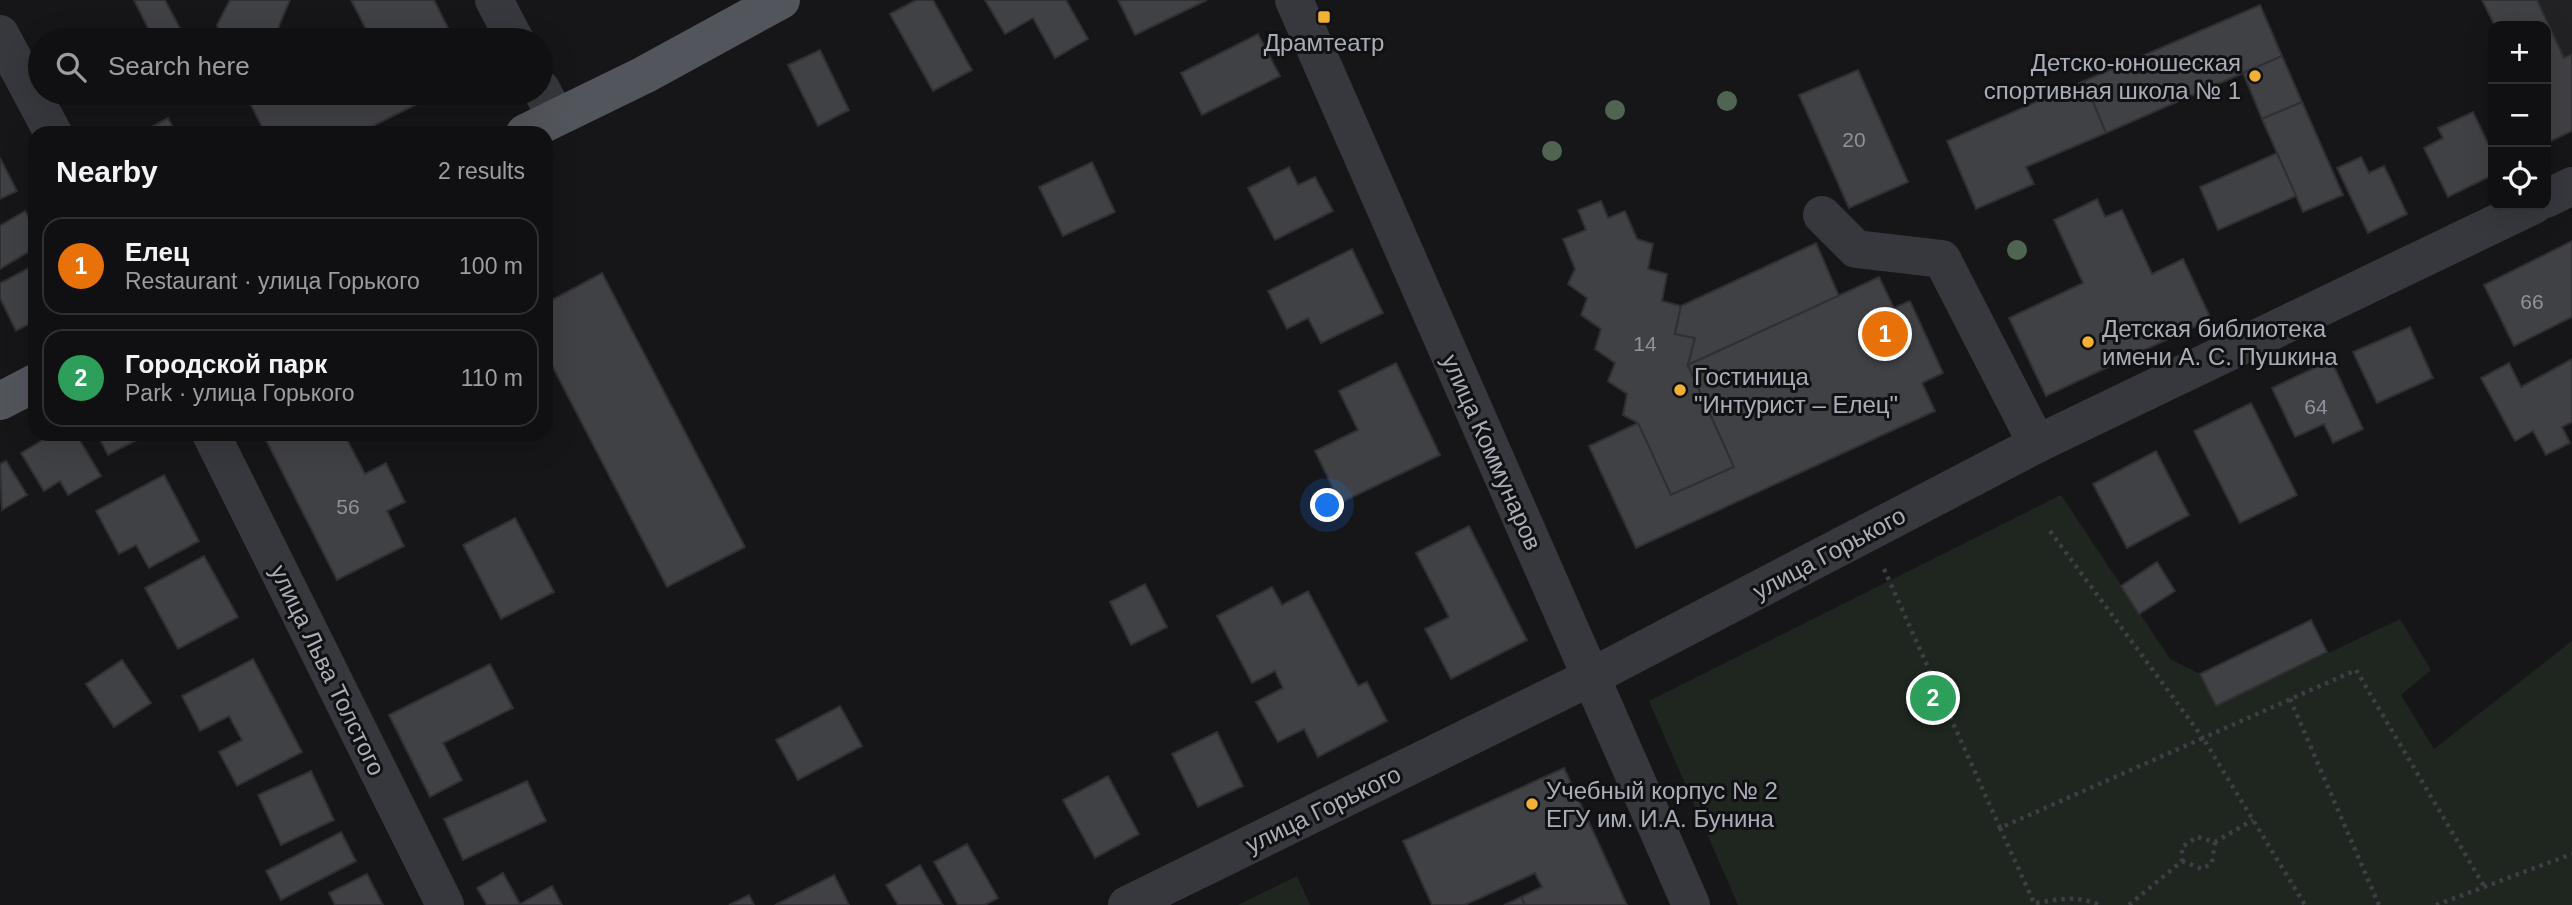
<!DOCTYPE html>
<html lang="en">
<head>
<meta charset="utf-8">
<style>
	body { margin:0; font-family:Helvetica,sans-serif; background:#19191b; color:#f1f3f6 }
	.controls { position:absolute; right:21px; top:21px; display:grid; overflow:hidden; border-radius:14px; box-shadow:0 7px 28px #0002 }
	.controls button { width:63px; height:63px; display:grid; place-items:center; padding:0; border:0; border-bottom:2px solid #303032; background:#101012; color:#f1f3f6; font:35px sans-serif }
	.you { position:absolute; left:1328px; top:506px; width:24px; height:24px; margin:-18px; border:5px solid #fff; border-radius:50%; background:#1a73e8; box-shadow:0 0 0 10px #1a73e833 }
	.badge { display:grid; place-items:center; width:46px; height:46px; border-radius:50%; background:#8c9099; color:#fff; font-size:23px; font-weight:700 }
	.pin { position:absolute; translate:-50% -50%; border:4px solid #fff; box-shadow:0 2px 7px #0006 }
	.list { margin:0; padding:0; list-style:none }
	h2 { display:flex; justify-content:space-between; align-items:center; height:91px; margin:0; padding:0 28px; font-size:30px }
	h2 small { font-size:23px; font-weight:400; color:#9c9d9f }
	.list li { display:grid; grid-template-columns:46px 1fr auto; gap:21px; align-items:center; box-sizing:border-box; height:98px; margin:0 14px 14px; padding:0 14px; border:2px solid #303032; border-radius:21px }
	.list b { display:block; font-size:26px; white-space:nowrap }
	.list p { margin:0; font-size:23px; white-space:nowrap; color:#9c9d9f }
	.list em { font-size:23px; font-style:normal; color:#9c9d9f }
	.icon { flex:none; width:38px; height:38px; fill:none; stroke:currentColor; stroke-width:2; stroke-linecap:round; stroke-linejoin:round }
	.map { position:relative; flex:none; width:2572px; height:905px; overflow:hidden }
	.search { position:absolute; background:#101012; box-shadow:0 7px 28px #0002; left:28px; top:28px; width:525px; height:77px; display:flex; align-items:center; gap:18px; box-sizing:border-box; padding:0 24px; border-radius:38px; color:#9c9d9f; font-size:26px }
	.panel { position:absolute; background:#101012; box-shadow:0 7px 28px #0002; left:28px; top:126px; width:525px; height:315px; border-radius:21px }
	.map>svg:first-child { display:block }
</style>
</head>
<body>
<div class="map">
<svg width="2572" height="905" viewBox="0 0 2572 905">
	<rect width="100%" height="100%" fill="#161618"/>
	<!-- built -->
	<path fill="#222225" d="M 2482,0 L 2572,0 L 2572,131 L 2549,142 L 2546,135 L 2546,26 L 2495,26 Z"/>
	<!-- green -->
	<g fill="#1e261f">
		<path d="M 2061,495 L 2170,659 L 2200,674 L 2216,706 L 2400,619 L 2431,670 L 2401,695 L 2434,749 L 2572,641 L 2572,905 L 1738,905 L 1649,701 Z"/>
		<path d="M 1297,876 L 1310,905 L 1238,905 Z"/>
	</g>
	<!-- building -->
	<g fill="#404145" stroke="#303034" stroke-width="2">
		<path d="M 134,0 L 165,0 L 184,36 L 176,40 L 154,40 Z"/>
		<path d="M 230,0 L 290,0 L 273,40 L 223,40 L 217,25 Z"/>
		<path d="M 351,0 L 434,0 L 454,40 L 343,40 L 366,29 Z"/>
		<path d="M 916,0 L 933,0 L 972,70 L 933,91 L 890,14 Z"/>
		<path d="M 985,0 L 1066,0 L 1088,39 L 1055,58 L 1033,18 L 1005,34 Z"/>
		<path d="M 1118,0 L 1207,0 L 1135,35 Z"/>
		<path d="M 2482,0 L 2537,0 L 2564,58 L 2572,54 L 2572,131 L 2549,142 L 2546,135 L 2546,26 L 2495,26 Z"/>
		<path d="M 2260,5 L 2282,56 L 2106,133 L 2084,81 Z"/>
		<path d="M 1258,34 L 1280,76 L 1202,115 L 1181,73 Z"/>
		<path d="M 820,50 L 849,110 L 818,126 L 788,65 Z"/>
		<path d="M 2282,56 L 2302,102 L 2262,119 L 2243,73 Z"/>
		<path d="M 1858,70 L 1908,182 L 1849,208 L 1799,95 Z"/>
		<path d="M 2084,81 L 2106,133 L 2026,167 L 2034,184 L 1976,209 L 1947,141 Z"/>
		<path d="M 245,93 L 439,93 L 359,133 L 265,133 Z"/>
		<path d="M 2302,102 L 2343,195 L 2303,212 L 2262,119 Z"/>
		<path d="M 2473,112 L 2493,154 L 2493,175 L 2448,197 L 2424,148 L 2443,138 L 2438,128 Z"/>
		<path d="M 168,118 L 176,133 L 140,133 Z"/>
		<path d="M 2277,153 L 2296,196 L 2218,230 L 2200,187 Z"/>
		<path d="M 2361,157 L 2369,173 L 2384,166 L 2407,214 L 2368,233 L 2337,168 Z"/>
		<path d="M 0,158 L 17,191 L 0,199 Z"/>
		<path d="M 1092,162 L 1115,212 L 1063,236 L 1039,187 Z"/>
		<path d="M 1289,167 L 1298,185 L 1315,177 L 1333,211 L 1275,240 L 1248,188 Z"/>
		<path d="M 2097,199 L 2105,217 L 2122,210 L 2152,274 L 2183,259 L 2211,319 L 2046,396 L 2009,318 L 2083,283 L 2054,220 Z"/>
		<path d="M 1601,201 L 1608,218 L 1625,211 L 1637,239 L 1653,244 L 1648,269 L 1667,274 L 1662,301 L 1681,306 L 1675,334 L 1695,338 L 1688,365 L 1734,467 L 1671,495 L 1638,423 L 1623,415 L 1627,394 L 1608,381 L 1615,363 L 1595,349 L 1601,329 L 1581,315 L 1587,298 L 1568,284 L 1575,269 L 1563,239 L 1586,230 L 1578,210 Z"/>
		<path d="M 25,211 L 35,228 L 35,248 L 0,269 L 0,226 Z"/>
		<path d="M 2572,241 L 2572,317 L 2514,346 L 2484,285 Z"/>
		<path d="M 1816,243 L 1839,296 L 1688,365 L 1695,338 L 1675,334 L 1681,306 Z"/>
		<path d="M 1352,249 L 1383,313 L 1321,343 L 1308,318 L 1287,329 L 1268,291 Z"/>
		<path d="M 35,265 L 35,321 L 16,331 L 0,298 L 0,283 Z"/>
		<path d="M 602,273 L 745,547 L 667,587 L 546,354 L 546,303 Z"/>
		<path d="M 1879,277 L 1894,308 L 1910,301 L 1943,373 L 1922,383 L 1935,411 L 1636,548 L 1589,446 L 1638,423 L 1671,495 L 1734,467 L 1688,365 Z"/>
		<path d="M 2410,327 L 2433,378 L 2377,403 L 2353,352 Z"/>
		<path d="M 2572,359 L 2572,422 L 2562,427 L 2570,443 L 2546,455 L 2533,431 L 2515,441 L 2481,378 L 2509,363 L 2521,387 Z"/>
		<path d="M 2331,360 L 2363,429 L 2333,443 L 2324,424 L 2295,437 L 2272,388 Z"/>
		<path d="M 1396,363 L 1440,455 L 1340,503 L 1315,451 L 1358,430 L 1339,391 Z"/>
		<path d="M 2251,403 L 2297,495 L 2240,523 L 2194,431 Z"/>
		<path d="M 53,434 L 76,434 L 101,476 L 68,495 L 60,481 L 44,491 L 21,453 Z"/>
		<path d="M 97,434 L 148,434 L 108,455 Z"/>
		<path d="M 263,434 L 344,434 L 365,474 L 386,463 L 405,502 L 387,511 L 404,546 L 337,580 Z"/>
		<path d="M 2156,451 L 2189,515 L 2127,548 L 2093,484 Z"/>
		<path d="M 6,461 L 27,495 L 2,510 L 0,464 Z"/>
		<path d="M 164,475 L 199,541 L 149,568 L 136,545 L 119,554 L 96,511 Z"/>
		<path d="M 515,518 L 554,592 L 501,619 L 463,545 Z"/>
		<path d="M 1469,526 L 1527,640 L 1451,679 L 1425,629 L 1449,617 L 1416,553 Z"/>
		<path d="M 204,556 L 238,617 L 178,649 L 145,588 Z"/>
		<path d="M 2157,562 L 2175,591 L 2139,614 L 2121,586 Z"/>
		<path d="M 1145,584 L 1167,627 L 1131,645 L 1110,602 Z"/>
		<path d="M 1272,587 L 1282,605 L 1308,591 L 1358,686 L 1367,682 L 1387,721 L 1318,757 L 1304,729 L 1278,742 L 1256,702 L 1283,688 L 1275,671 L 1252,683 L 1217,616 Z"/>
		<path d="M 2311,620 L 2327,652 L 2216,706 L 2200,674 Z"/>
		<path d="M 253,659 L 302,752 L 237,786 L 219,752 L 242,740 L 229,716 L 200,731 L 182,696 Z"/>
		<path d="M 122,660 L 151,703 L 114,727 L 86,684 Z"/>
		<path d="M 490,664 L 513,708 L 443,743 L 462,780 L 430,797 L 389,715 Z"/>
		<path d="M 840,706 L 862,746 L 798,780 L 776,740 Z"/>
		<path d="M 1217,732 L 1243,786 L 1198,807 L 1172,754 Z"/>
		<path d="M 1564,768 L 1627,905 L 1525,905 L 1521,897 L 1542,887 L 1535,873 L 1465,905 L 1432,905 L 1403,841 Z"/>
		<path d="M 311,771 L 334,820 L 281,845 L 258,795 Z"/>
		<path d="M 1108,776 L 1139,834 L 1095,858 L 1063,800 Z"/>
		<path d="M 527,781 L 546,821 L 463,860 L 444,819 Z"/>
		<path d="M 341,832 L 356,861 L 281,900 L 266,871 Z"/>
		<path d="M 967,844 L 998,898 L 985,905 L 958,905 L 934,862 Z"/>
		<path d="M 920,865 L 943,905 L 898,905 L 886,885 Z"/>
		<path d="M 503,873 L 520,904 L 552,886 L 562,905 L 487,905 L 477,888 Z"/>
		<path d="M 367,874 L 383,905 L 335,905 L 329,893 Z"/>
		<path d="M 834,875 L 849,905 L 775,905 Z"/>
		<path d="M 749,895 L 754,905 L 729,905 Z"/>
		<path d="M 1521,897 L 1525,905 L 1504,905 Z"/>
	</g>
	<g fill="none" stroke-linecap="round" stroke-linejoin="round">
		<!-- path -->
		<g stroke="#3d3f44" stroke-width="4.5" stroke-dasharray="3.5 5" stroke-linecap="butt">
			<path d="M 2050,531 L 2203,738 L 2356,670 L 2484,886"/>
			<path d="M 1884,569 L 2000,828 L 2203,738 L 2305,905"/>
			<path d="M 2290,699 L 2379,905"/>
			<path d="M 2000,828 L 2035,905"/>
			<path d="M 2182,861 L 2202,869 L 2212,863 L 2215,842"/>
			<path d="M 2036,903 C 2060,899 2077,895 2099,905"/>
			<path d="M 2129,905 L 2182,861 L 2182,847 L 2197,837 L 2215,842 L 2253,820"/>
			<path d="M 2436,905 L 2572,854"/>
		</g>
		<!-- minor -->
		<g stroke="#37383d" stroke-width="38">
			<path d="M 494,0 L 515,40"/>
			<path d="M 1294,0 L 1691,905"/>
			<path d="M 0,34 L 53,133"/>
			<path d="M 541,89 L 556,117"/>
			<path d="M 2546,199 L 2572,186"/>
			<path d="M 1822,215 L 1856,249 L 1942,259 L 2037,444"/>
			<path d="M 211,434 L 445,905"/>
			<path d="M 1127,905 L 1591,677 L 2037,444 L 2534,205"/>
		</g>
		<!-- major -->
		<g stroke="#53555c" stroke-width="38">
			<path d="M 525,133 L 644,75 L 781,0"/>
			<path d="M 0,401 L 35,383"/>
		</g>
	</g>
	<!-- trees -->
	<g fill="#506452">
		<circle cx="1727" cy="101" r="10"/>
		<circle cx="1615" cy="110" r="10"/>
		<circle cx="1552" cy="151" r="10"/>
		<circle cx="2017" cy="250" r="10"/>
	</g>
	<!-- markers -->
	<g fill="#f2b134" stroke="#111113" stroke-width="2.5">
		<rect x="1317" y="10" width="14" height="14" rx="3.5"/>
		<circle cx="2255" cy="76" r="7"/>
		<circle cx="2088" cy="342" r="7"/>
		<circle cx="1680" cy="390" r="7"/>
		<circle cx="1532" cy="804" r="7"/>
	</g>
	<g text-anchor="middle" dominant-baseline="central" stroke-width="6" stroke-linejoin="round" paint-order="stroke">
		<!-- number labels -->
		<g font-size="21" fill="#8e929b">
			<text x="1854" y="139">20</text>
			<text x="2532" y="301">66</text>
			<text x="1645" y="343">14</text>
			<text x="2316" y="406">64</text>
			<text x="348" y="506">56</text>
		</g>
		<!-- poi labels -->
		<g font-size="24" fill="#a8adb8" stroke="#111113" text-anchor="start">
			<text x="1324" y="42" text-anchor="middle">Драмтеатр</text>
			<text x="2241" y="62" text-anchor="end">Детско-юношеская<tspan x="2241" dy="28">спортивная школа № 1</tspan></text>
			<text x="2102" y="328">Детская библиотека<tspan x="2102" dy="28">имени А. С. Пушкина</tspan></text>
			<text x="1694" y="376">Гостиница<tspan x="1694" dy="28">"Интурист – Елец"</tspan></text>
			<text x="1546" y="790">Учебный корпус № 2<tspan x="1546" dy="28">ЕГУ им. И.А. Бунина</tspan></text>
		</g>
		<!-- street labels -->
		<g font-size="24" fill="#a8adb8" stroke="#111113">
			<text transform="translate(1492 452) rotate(66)">улица Коммунаров</text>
			<text transform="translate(1829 553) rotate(-28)">улица Горького</text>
			<text transform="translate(328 670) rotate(64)">улица Льва Толстого</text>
			<text transform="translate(1323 809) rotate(-26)">улица Горького</text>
		</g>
	</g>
</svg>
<div class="controls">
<button>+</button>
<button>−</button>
<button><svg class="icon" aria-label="locate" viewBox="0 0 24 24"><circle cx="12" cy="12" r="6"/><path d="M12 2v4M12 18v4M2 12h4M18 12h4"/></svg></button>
</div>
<div class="you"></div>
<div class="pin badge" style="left:1885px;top:334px;background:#e8710a">1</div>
<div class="pin badge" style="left:1933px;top:698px;background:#2e9e5b">2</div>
<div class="search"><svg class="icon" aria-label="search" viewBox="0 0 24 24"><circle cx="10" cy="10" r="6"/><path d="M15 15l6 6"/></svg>Search here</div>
<section class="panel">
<h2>Nearby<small>2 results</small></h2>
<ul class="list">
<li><span class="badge" style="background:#e8710a">1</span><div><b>Елец</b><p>Restaurant · улица Горького</p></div><em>100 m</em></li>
<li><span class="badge" style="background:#2e9e5b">2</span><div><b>Городской парк</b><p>Park · улица Горького</p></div><em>110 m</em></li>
</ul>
</section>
</div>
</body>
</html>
